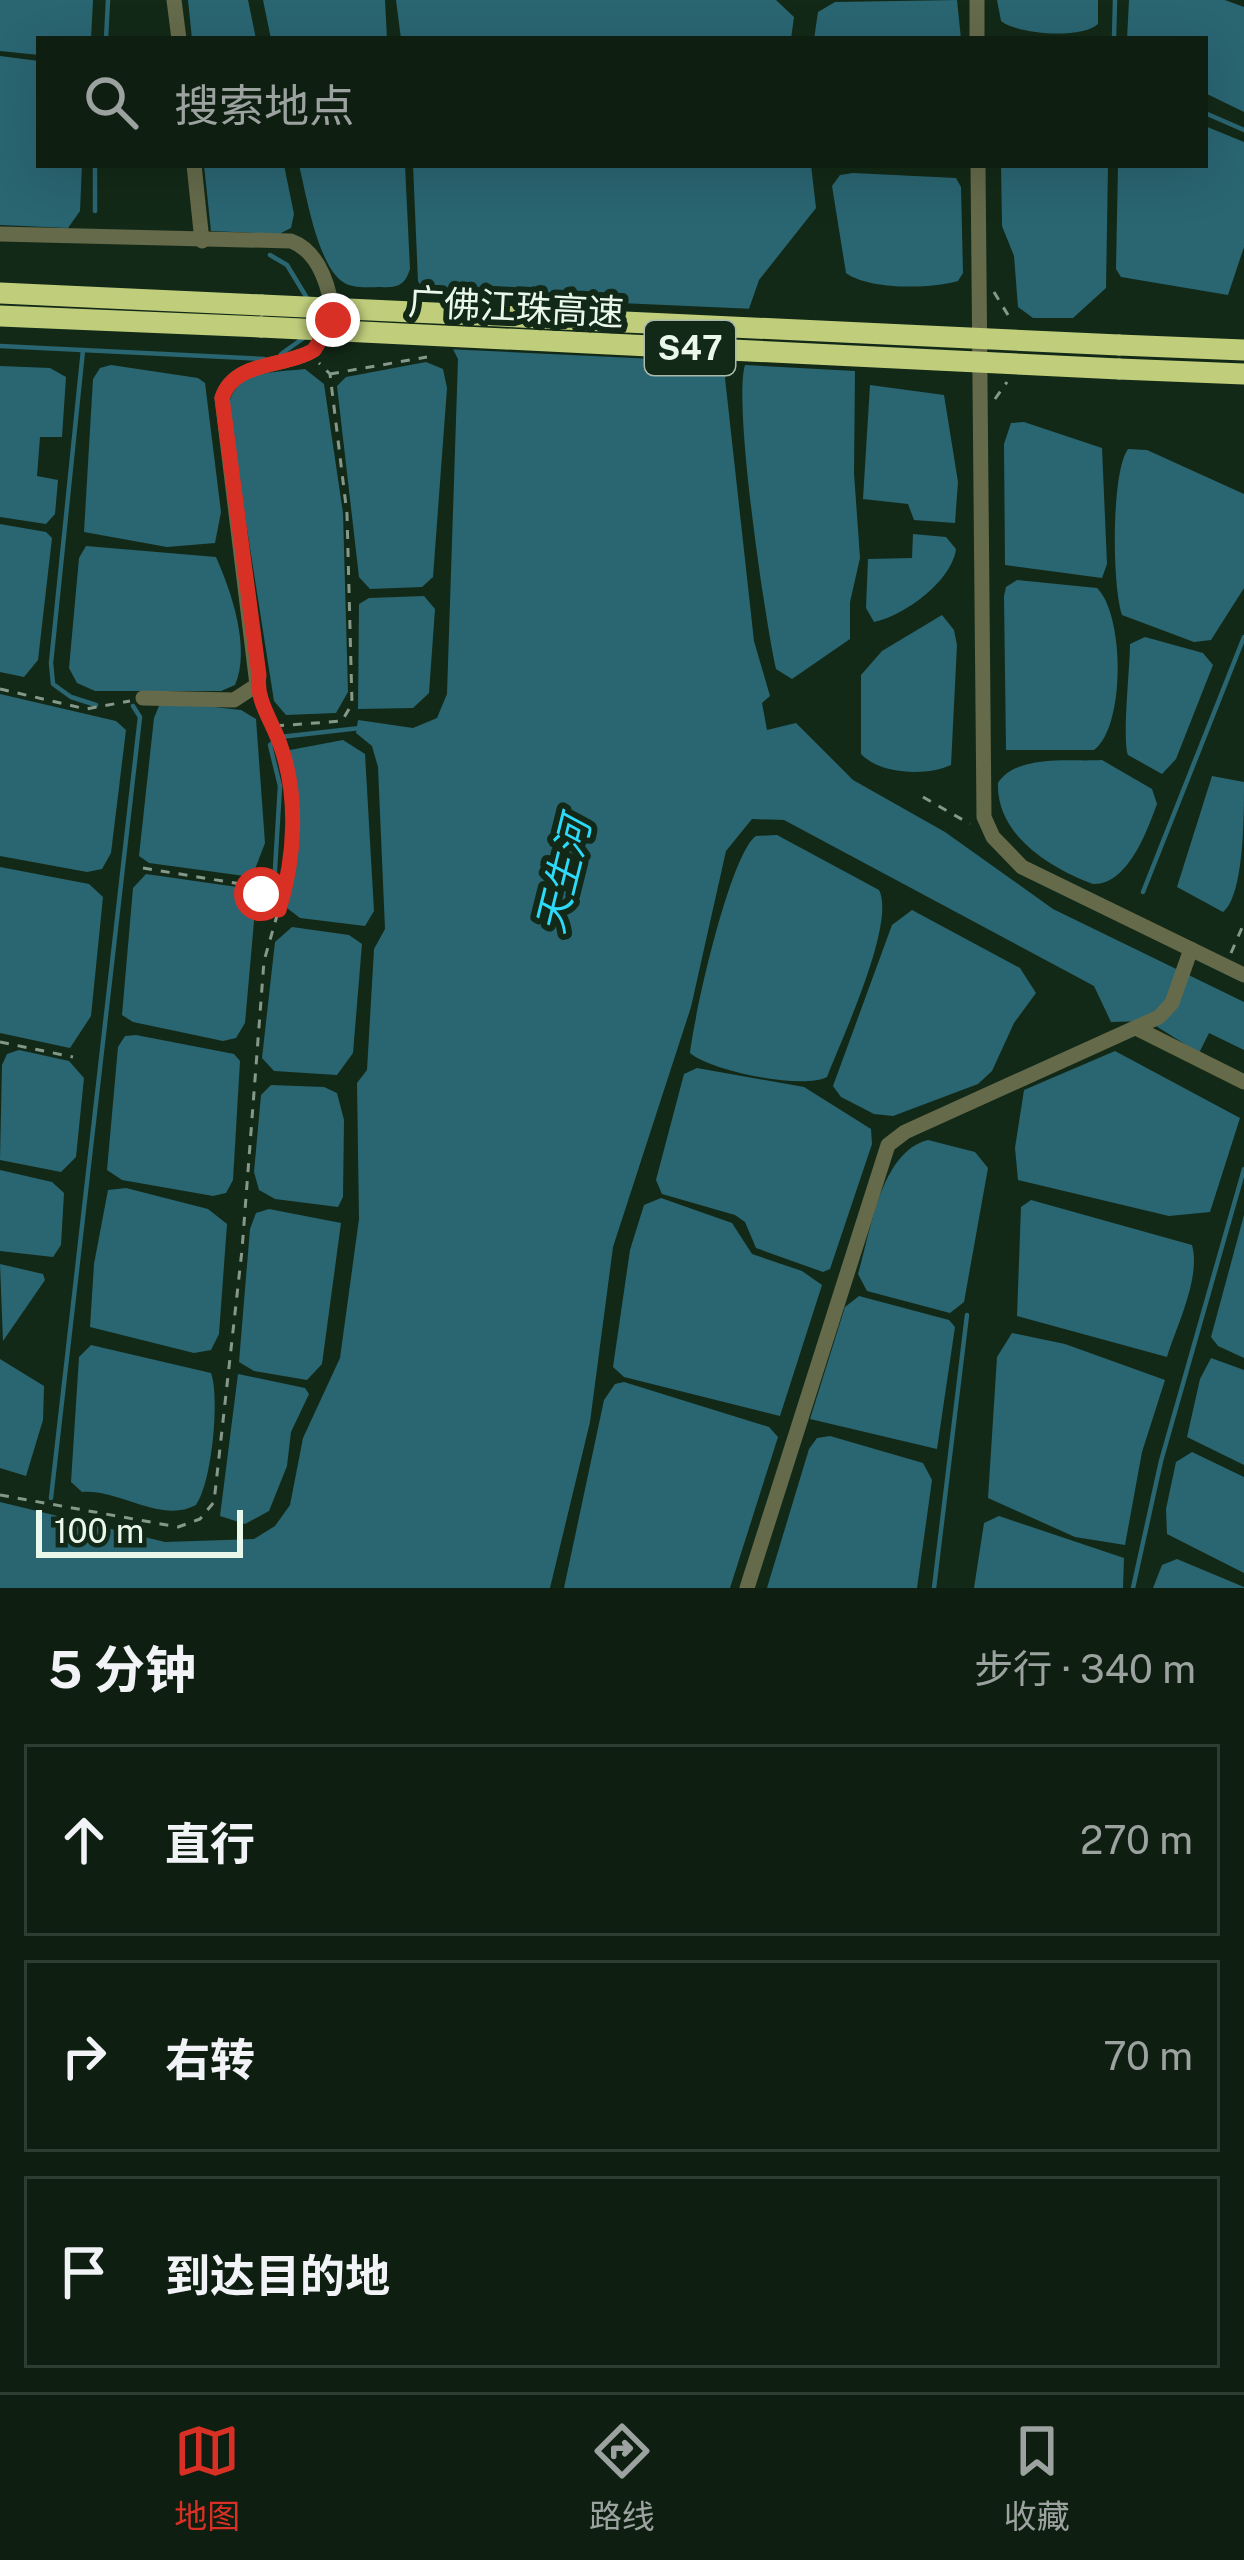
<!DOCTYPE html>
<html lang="zh">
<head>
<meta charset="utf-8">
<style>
	body { margin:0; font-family:"Public Sans","Noto Sans SC",sans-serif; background:#17271a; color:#f1f3f6 }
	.scale { position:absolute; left:36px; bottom:30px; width:207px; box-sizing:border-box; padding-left:12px; border:6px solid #eaf8ec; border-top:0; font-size:33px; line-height:42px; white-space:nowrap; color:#eaf8ec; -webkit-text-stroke:9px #132917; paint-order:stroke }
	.stop { position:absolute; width:36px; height:36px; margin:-27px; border:9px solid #d93025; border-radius:50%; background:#fff }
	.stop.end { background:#d93025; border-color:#fff; box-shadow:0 3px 12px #0008 }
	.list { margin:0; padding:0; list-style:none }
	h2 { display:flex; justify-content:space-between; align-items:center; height:156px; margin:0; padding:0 48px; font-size:51px }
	h2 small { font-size:39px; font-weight:400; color:#9ba29f }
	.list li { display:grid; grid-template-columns:78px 1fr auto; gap:36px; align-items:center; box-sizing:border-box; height:192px; margin:0 24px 24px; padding:0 24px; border:3px solid #2e3d31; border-radius:0px }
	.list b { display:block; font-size:45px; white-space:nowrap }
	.list em { font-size:39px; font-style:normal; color:#9ba29f }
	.icon { flex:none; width:66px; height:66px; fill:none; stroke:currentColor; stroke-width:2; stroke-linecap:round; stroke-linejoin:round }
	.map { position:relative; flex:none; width:1244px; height:1588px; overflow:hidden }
	.search { position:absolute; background:#0e1f11; box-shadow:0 12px 48px #0002; left:36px; right:36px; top:36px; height:132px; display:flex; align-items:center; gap:30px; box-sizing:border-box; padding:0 42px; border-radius:0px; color:#9ba29f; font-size:45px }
	.sheet { height:804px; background:#0e1f11 }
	nav { display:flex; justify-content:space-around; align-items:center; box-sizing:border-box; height:168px; border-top:3px solid #2e3d31; background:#0e1f11; font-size:33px; color:#9ba29f }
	nav a { display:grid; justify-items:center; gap:6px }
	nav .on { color:#d93025 }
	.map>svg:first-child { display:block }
</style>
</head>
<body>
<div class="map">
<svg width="1244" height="1588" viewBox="0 0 1244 1588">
	<rect width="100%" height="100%" fill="#132917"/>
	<!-- water -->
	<g fill="#2a6572">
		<path d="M 0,0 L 93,0 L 91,39 L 39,39 L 39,55 L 0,51 Z"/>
		<path d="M 188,0 L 248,0 L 256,39 L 192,39 Z"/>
		<path d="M 263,0 L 385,0 L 387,39 L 271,39 Z"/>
		<path d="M 396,0 L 776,0 L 794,17 L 791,39 L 401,39 Z"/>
		<path d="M 957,0 L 961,39 L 814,39 L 818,12 L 835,2 Z"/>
		<path d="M 997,0 L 1098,0 L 1098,24 C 1082,39 1019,35 1001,21 Z"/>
		<path d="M 1129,0 L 1225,0 L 1244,7 L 1244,112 L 1205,93 L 1205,39 L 1127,39 Z"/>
		<path d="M 0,56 L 39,61 L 39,165 L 82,165 L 80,211 L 68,228 L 0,225 Z"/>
		<path d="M 1205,126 L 1244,142 L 1244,247 L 1228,295 L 1121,277 L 1116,269 L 1118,165 L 1205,165 Z"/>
		<path d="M 204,165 L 284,165 L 294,214 L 291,228 L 279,234 L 211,231 Z"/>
		<path d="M 299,165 L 405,165 L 410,269 C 405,285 398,288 381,287 C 369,287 353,289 343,282 C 318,266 306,194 299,165 Z"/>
		<path d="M 413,165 L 811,165 L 816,208 L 759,280 L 725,378 L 754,641 L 770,696 L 762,703 L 767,730 L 796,723 L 853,780 L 945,832 L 1053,909 L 1244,1002 L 1244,1050 L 1209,1033 L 1199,1053 L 1148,1021 L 1111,1022 L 1094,986 L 784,820 L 752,819 L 726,851 L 691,1007 L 613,1247 L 590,1422 L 550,1588 L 0,1588 L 0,1502 L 165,1542 L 254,1539 L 275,1526 L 290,1505 L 303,1438 L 340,1358 L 359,1219 L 357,1083 L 367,1070 L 374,949 L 385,929 L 378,767 L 372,746 L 356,733 L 358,720 L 413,728 L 437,718 L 447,694 L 458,359 L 418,281 Z"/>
		<path d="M 1001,165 L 1108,165 L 1106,288 L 1073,318 L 1033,318 L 1018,307 L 1014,256 L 1002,226 Z"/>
		<path d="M 853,173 L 956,178 L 961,187 L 963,273 L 958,281 C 931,289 869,290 846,273 L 832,186 L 840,175 Z"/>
		<path d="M 426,362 L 443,369 L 447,388 L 433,577 L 422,587 L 370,589 L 359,577 L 337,386 L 346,377 Z"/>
		<path d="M 111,365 L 198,378 L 205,383 L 221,512 L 215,543 L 167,547 L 84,532 L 93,379 L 100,368 Z"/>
		<path d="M 745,365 L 855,371 L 854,473 L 860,558 L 850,602 L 850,639 L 792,679 L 776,669 C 765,620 733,404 745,365 Z"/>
		<path d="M 0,366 L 50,368 L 66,377 L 62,437 L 40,437 L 37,476 L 58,480 L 55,514 L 46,524 L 0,517 Z"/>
		<path d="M 305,369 L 324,384 L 343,513 L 348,692 L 336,713 L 286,715 L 274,701 L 228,408 C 235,369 272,373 305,369 Z"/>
		<path d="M 870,385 L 944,395 L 958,482 L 955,523 L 914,520 L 908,504 L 863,499 Z"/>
		<path d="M 1024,422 L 1102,448 L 1107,564 L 1102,578 L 1005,565 L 1004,444 L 1011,423 Z"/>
		<path d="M 1128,449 L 1147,450 L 1244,494 L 1244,588 L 1211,640 L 1194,642 L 1122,615 C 1112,586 1111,472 1128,449 Z"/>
		<path d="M 0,524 L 46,532 L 52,538 L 38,660 L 24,677 L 0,672 Z"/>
		<path d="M 913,534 L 946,537 L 956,549 C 952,581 904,616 874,622 L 866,608 L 868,559 L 912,558 Z"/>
		<path d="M 86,546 L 216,557 C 231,591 251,648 235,685 L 221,691 L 95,691 L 77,683 L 69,668 L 79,558 Z"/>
		<path d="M 1017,580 L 1097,588 C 1125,616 1125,727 1094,750 L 1006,750 L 1004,596 L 1006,587 Z"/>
		<path d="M 424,596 L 435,609 L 429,693 L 413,708 L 358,709 L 359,604 L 369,598 Z"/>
		<path d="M 942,615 L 954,630 L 957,645 L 951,765 C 927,776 881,775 861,754 L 861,675 L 882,651 Z"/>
		<path d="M 1145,637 L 1203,653 L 1213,665 L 1176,759 L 1162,774 L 1128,755 C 1122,740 1130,668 1130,644 Z"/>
		<path d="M 0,694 L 116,721 L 126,730 L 111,853 L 102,869 L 87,872 L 0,856 Z"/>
		<path d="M 169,702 L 241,710 L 256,719 L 265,843 L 252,877 L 149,863 L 139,856 L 154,718 L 159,706 Z"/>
		<path d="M 343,740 L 365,754 L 374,911 L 365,926 L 300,918 L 287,908 L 297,854 L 290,750 Z"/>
		<path d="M 1102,760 L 1152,789 L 1157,804 C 1147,831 1128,885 1093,884 C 1050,868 996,835 998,783 C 1016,754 1071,762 1102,760 Z"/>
		<path d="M 1212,776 L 1244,782 C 1244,816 1244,895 1223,912 L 1177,887 Z"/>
		<path d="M 777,835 L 879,890 C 896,923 842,1038 827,1077 C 802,1090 711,1071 690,1053 C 694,1016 730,854 756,836 Z"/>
		<path d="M 0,867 L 89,884 L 103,897 L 91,1016 L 70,1048 L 0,1033 Z"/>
		<path d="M 146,874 L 237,887 L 256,899 L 245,1023 L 236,1038 L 223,1041 L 133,1022 L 122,1015 L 133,888 Z"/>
		<path d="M 912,910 L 1020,968 L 1036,993 L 1014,1023 L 992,1071 L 978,1084 L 893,1116 L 874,1114 L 841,1097 L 833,1086 L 892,925 Z"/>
		<path d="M 292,927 L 349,935 L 362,944 L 353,1053 L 337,1075 L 274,1071 L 262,1058 L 275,942 Z"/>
		<path d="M 136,1035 L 234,1054 L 240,1061 L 233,1180 L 226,1193 L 213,1196 L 122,1180 L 107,1170 L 118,1047 L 125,1036 Z"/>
		<path d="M 19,1050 L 69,1061 L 84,1078 L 76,1157 L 61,1172 L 0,1160 L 2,1065 L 7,1054 Z"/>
		<path d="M 1115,1051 L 1240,1118 L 1210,1212 L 1169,1216 L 1018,1180 L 1015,1148 L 1024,1090 Z"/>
		<path d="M 697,1068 L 804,1087 L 871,1129 L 872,1144 L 830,1269 L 823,1272 L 756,1248 L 745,1222 L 735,1215 L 662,1194 L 656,1180 L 684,1074 Z"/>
		<path d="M 271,1085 L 324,1087 L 337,1093 L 344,1120 L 343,1197 L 338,1207 L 275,1199 L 259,1190 L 254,1172 L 261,1095 Z"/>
		<path d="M 928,1140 L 975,1152 L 988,1168 L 964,1302 L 950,1313 L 867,1291 L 858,1274 C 871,1232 880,1152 928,1140 Z"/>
		<path d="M 0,1170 L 52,1182 L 64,1193 L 61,1245 L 53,1257 L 0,1251 Z"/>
		<path d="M 126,1188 L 208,1209 L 227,1224 L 219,1334 L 211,1350 L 194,1353 L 90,1327 L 94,1264 L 108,1190 Z"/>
		<path d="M 661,1198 L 732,1223 L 752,1254 L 802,1271 L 822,1285 L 780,1416 L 624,1377 L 613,1367 L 630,1250 L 644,1205 Z"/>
		<path d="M 1031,1200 L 1192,1245 C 1201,1277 1177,1325 1167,1357 L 1017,1316 L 1021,1207 Z"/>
		<path d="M 269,1209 L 341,1223 L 322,1364 L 307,1380 L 254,1371 L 239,1362 L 250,1229 L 256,1213 Z"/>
		<path d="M 1244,1215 L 1244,1358 L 1218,1346 L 1211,1337 Z"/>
		<path d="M 0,1264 L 43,1274 L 45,1280 L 3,1341 Z"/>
		<path d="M 859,1296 L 949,1320 L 955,1327 L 937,1449 L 810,1419 L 845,1307 Z"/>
		<path d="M 1012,1333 L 1065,1344 L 1165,1380 L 1142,1452 L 1125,1545 L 1075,1537 L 988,1498 L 997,1357 Z"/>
		<path d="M 91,1345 L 211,1373 C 220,1398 212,1483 196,1505 C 161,1524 120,1489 82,1492 L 71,1482 L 79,1357 Z"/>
		<path d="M 1211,1358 L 1244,1370 L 1244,1465 L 1187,1437 L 1200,1379 Z"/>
		<path d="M 0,1359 L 44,1386 L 43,1420 L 26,1476 L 0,1468 Z"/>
		<path d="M 238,1374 L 305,1388 L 309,1394 L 291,1432 L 287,1466 L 269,1511 L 245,1524 L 220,1516 Z"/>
		<path d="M 624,1382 L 769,1427 L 778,1437 L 730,1588 L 564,1588 L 604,1400 L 615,1384 Z"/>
		<path d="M 830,1436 L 923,1463 L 932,1480 L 917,1588 L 767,1588 L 809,1449 L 817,1438 Z"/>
		<path d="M 1192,1452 L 1244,1477 L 1244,1573 L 1167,1534 L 1166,1509 L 1176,1462 Z"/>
		<path d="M 999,1516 L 1124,1558 L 1123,1588 L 974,1588 L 984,1523 Z"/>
		<path d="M 1177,1559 L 1244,1587 L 1244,1588 L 1153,1588 L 1162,1565 Z"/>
	</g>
	<!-- pier -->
	<path fill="#132917" d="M 417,294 L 755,309 L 736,363 L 446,349 Z"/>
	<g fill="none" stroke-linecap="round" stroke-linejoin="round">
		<!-- stream -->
		<g stroke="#2a6572" stroke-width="4.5">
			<path d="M 106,39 L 108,0"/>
			<path d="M 1114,39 L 1115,0"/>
			<path d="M 1205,113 L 1244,130"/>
			<path d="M 95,211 L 95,165"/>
			<path d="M 270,255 L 287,265 L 307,298"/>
			<path d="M 0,346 L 264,359"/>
			<path d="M 83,350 L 51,663 L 53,684 L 71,697 L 96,705"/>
			<path d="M 281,354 L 305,337"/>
			<path d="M 280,737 L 360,728"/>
			<path d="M 274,886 L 280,786 L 270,745 L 275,741"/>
			<path d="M 1143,892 L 1244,637"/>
			<path d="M 51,1498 L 140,717 L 133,706"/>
			<path d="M 934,1588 L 967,1315"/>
			<path d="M 1133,1588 L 1161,1461 L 1244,1169"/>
		</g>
		<!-- path -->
		<g stroke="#869889" stroke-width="3" stroke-dasharray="9 9" stroke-linecap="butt">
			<path d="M 994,292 L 1011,320"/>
			<path d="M 330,374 L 427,357"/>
			<path d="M 995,399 L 1007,382"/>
			<path d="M 0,689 L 86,709 L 130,701"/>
			<path d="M 275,726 L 342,721 L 352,704 L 347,514 L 330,374 L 319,363"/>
			<path d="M 923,797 L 970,824"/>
			<path d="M 143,868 L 247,885 L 277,908"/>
			<path d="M 1231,953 L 1244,923"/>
			<path d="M 0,1042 L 73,1057"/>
			<path d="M 0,1495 L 178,1527 L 200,1519 L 214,1502 L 242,1250 L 264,961 L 282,898 L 293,823 L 282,748 L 261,699"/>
		</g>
		<!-- minor -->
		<g stroke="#646a4a" stroke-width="15">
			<path d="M 174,0 L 179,39"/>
			<path d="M 977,0 L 977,39"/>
			<path d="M 194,165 L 202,241"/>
			<path d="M 978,165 L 984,817 L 993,837 L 1022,867 L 1244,975"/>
			<path d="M 0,234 L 291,241 C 321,252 331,292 333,320 L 314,350 C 285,368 234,360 222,398 L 257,685 L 234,700 L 143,698"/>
			<path d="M 1136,1028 L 1244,1082"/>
			<path d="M 747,1588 L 888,1145 L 905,1132 L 1159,1017 L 1172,1003 L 1191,949"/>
		</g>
		<!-- highway -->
		<g stroke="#c0ce7c" stroke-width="21">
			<path d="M 0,293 L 262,305"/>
			<path d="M 0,316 L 261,327"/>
			<path d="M 1119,345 L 1244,350"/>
			<path d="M 1119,369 L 1244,374"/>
		</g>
		<!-- highway-bridge -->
		<g stroke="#c0ce7c" stroke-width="21">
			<path d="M 262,305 L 1119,345"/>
			<path d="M 261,327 L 1119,369"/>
		</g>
	</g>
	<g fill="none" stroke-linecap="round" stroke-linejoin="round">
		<!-- route -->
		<path stroke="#d93025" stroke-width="15" d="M 261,894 L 279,910 C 295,858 299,796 280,744 C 272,721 255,699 259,675 L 222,398 C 234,360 285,368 314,350 L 333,320"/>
	</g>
	<g text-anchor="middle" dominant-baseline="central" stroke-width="12" stroke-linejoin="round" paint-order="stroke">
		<!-- shield labels -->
		<rect fill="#132917" stroke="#aabaac" stroke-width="3" x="645" y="321" width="90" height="54" rx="9"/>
		<g font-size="33" font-weight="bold" fill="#eaf8ec">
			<text x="690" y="348">S47</text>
		</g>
		<!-- street labels -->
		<g font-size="36" fill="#eaf8ec" stroke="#132917">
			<text transform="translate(516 307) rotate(3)">广佛江珠高速</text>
		</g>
		<!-- water labels -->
		<g font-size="39" font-style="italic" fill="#2edafa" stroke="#132917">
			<text transform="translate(563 875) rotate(-76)">天生河</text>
		</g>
	</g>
</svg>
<div class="scale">100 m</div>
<div class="stop" style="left:261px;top:894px"></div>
<div class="stop end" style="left:333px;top:320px"></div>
<div class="search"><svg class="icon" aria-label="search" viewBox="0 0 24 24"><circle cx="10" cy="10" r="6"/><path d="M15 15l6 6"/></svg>搜索地点</div>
</div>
<section class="sheet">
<h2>5 分钟<small>步行 · 340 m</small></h2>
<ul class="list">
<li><svg class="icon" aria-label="ahead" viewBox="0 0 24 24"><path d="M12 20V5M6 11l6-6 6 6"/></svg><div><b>直行</b></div><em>270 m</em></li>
<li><svg class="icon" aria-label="right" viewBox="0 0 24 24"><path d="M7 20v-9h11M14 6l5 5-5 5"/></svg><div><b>右转</b></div><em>70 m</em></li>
<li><svg class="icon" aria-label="arrive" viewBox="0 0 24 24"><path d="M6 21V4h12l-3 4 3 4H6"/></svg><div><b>到达目的地</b></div></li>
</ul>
</section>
<nav>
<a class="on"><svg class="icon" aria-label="map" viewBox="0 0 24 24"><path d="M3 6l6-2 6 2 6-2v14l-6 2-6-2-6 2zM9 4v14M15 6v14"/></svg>地图</a>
<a><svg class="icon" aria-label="directions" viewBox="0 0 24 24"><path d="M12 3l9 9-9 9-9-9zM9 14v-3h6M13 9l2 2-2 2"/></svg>路线</a>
<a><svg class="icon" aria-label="saved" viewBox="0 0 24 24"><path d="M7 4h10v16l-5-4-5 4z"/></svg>收藏</a>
</nav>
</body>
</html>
